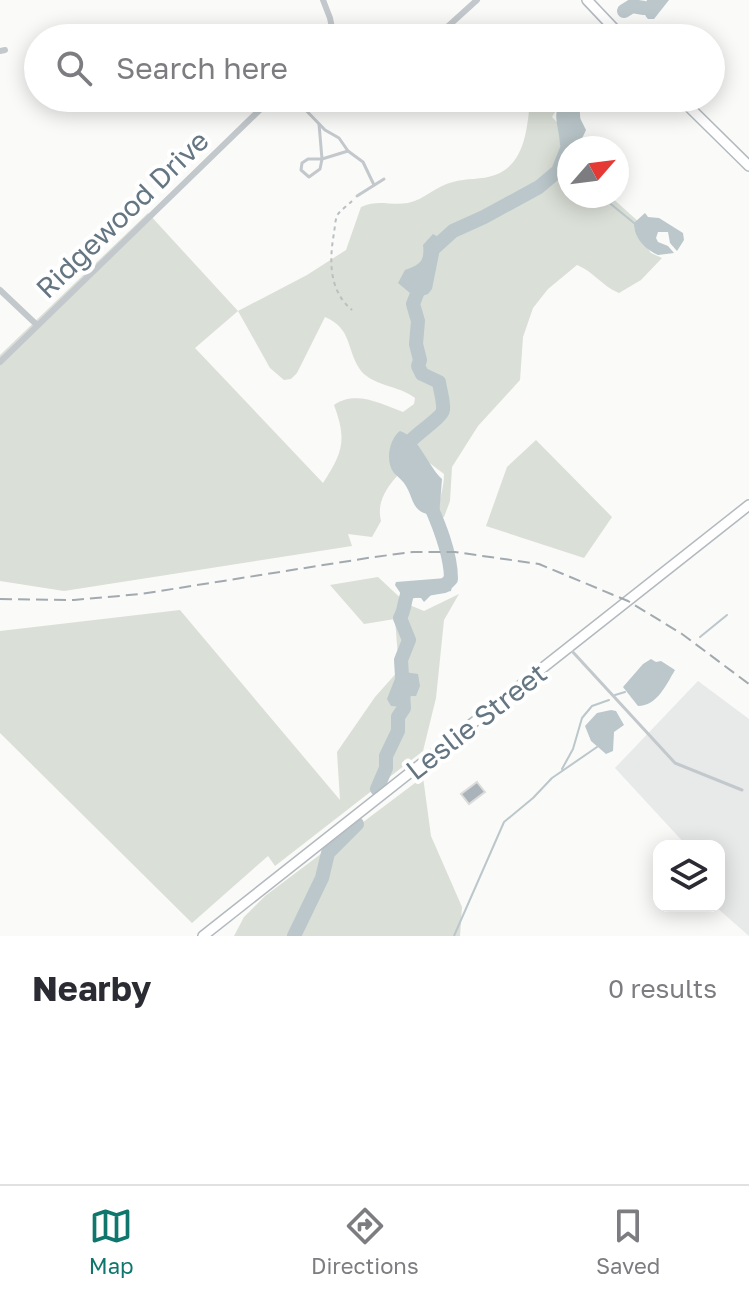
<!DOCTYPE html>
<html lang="en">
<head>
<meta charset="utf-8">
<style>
	body { margin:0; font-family:"Golos Text",sans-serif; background:#f7f7f7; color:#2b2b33 }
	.controls { position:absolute; right:24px; bottom:24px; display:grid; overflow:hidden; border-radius:16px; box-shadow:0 4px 20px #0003 }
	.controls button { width:72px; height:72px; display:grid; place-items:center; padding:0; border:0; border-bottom:2px solid #e1e1e2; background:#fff; color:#2b2b33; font:40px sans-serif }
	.compass { position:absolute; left:557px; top:136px; width:72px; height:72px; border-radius:50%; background:#fff; box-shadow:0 4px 20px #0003; rotate:62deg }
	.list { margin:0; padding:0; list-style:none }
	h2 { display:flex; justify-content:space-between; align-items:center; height:104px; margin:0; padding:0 32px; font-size:34px }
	h2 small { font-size:26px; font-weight:400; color:#7c7c81 }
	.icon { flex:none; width:44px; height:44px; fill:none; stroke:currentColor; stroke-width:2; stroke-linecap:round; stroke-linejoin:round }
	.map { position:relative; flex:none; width:749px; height:936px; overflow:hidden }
	.search { position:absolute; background:#fff; box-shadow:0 4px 20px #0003; left:24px; right:24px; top:24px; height:88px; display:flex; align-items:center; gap:20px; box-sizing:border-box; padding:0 28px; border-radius:44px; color:#7c7c81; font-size:30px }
	.sheet { height:248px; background:#fff }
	nav { display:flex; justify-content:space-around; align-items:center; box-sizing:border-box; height:112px; border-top:2px solid #e1e1e2; background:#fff; font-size:22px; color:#7c7c81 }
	nav a { display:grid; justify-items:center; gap:4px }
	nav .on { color:#0f766e }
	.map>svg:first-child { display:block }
</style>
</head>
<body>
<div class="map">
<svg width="749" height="936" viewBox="0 0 749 936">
	<rect width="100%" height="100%" fill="#fafaf8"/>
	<!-- built -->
	<path fill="#e8e9e9" d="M 698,681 L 749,719 L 749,936 L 715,906 L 719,906 L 719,846 L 687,846 L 615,768 Z"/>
	<!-- green -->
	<g fill="#dadfd7" fill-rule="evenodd">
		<path d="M 527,98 L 564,98 L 552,117 C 574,137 569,168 569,196 L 610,196 L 640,223 L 634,228 L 651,253 L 662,258 L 641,280 L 619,293 C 603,287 593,271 577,265 L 548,289 L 533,308 L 523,337 L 520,380 L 478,426 L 452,467 L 450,501 L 444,517 L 435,518 C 438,503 444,490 444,474 L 419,455 C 401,472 374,493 381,521 L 372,537 L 348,534 L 352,546 L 64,591 L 0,581 L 0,355 L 148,213 L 238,311 L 307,275 L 346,250 L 361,207 C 379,199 390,206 408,203 C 424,200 437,185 453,182 C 466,178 482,180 495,175 C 525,164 527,129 530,102 ZM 238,311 L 270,368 L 284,380 L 291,379 L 297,373 L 325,317 C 352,329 346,347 359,368 C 370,386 399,385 415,398 L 414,404 L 403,412 C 381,404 356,390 334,405 C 347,440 343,452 323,483 L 195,348 Z"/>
		<path d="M 536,440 L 612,517 L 584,558 L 486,526 L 507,467 Z"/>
		<path d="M 378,577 L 407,604 L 424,611 L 459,594 L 444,620 L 436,698 L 423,751 L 275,866 L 268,856 L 192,923 L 0,733 L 0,631 L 180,610 L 340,800 L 337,752 L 375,697 L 399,670 L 395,619 L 364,624 L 330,585 Z"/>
		<path d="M 423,777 L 431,836 L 462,907 L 460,936 L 234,936 L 244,917 L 265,896 Z"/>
	</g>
	<!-- water -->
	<g fill="#bbc7cb">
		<path d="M 647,0 L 669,0 L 654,19 L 648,19 C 642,13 644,7 647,0 Z"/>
		<path d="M 565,98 L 578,99 L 578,114 L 586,130 L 579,145 L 567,151 L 560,145 C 560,127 549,111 565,98 Z"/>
		<path d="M 645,213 L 648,217 L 659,218 L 683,233 L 684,240 L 677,251 L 670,243 L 668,232 L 658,232 L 656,238 L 658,242 L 668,246 L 674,253 L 658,255 C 645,249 634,238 634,223 Z"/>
		<path d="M 433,234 L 442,239 L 432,289 L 428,294 L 416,298 L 398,283 L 405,270 C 420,265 425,261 423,245 Z"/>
		<path d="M 400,431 C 420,438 427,465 442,479 L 439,516 C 409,514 416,500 404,483 C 401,479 397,476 394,473 C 385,462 389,439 400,431 Z"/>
		<path d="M 446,578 L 453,581 L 451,591 L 431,595 L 424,602 L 421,598 L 403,597 L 395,585 L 396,582 Z"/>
		<path d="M 651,659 L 656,662 L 661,661 L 675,670 C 666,685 657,706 638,706 L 623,687 L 643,664 Z"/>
		<path d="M 404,672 L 418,674 L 420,686 L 416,696 L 411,696 L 403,707 L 391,706 L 387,699 L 396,676 Z"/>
		<path d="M 611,710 L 616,711 L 624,725 L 614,732 L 613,751 L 606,754 L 591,741 L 585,726 L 597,713 Z"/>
	</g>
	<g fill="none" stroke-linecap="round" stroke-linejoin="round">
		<!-- stream -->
		<g stroke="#bbc7cb" stroke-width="2">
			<path d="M 558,170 L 569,175"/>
			<path d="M 601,196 L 634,223"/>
			<path d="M 700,637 L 727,615"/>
			<path d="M 615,695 L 625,692"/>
			<path d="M 562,769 L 573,749 L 582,718 L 592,706 L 609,700"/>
			<path d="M 454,936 L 504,822 L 533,798 L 552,778 L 597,747"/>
		</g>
		<!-- river -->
		<g stroke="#bbc7cb" stroke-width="14">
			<path d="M 624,11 L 632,6 L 644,8"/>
			<path d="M 432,250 L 453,231 L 484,217 L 539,187 L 558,171 L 574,131 L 572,98"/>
			<path d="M 405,451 L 404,448 C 411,437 442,418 443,410 C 444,402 440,390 439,382 L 422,374 L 418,366 L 420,360 L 416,344 L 418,321 L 413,304 L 422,281"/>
			<path d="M 377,789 L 386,768 L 386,756 L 398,731 L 398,717 L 404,708 L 401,660 L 409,640 L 400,618 C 405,610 404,601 408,592 L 444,586 L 451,579 C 451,553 438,522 427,498"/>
			<path d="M 294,936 L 322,878 L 328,853 L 357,824"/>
		</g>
	</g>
	<!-- building -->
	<path fill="#aab3b9" stroke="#dcdcda" stroke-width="2" d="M 477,782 L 485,792 L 469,804 L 461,794 Z"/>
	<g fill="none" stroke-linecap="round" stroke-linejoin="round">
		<defs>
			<g id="secondary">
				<path d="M 587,0 L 623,38"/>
				<path d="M 680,98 L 749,166"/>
				<path d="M 203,936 L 749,505"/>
			</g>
		</defs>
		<!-- secondary casing -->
		<use href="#secondary" stroke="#b3babf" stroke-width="12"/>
		<!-- path -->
		<path stroke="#bbbfc2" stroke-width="2" stroke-dasharray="4 4" stroke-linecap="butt" d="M 352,201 C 348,205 341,210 338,214 C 335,219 335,227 334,233 C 329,261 329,291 352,310"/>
		<!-- lane -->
		<g stroke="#c3c8cc" stroke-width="3">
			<path d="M 294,98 L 325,130 L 339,138 L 348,151 L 363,162 L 374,185"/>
			<path d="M 319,124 L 322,159 L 348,151"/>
			<path d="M 308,159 L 322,159 L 320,169 L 309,177 L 301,170 L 302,163 Z"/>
			<path d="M 357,196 L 384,179"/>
			<path d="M 571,650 L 675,763 L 742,790"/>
		</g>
		<!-- street -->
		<g stroke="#c3c8cc" stroke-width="6">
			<path d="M 323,0 L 330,18 L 334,38"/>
			<path d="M 435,38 L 477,0"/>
			<path d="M 0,51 L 5,50"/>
			<path d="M 0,290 L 37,325"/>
			<path d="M 0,362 L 272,98"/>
		</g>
		<!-- secondary -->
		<use href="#secondary" stroke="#fff" stroke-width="9"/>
		<!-- rail -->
		<path stroke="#a2aab0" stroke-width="2" stroke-dasharray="12 6" stroke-linecap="butt" d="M 0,599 L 74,600 L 141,594 L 374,557 L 413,552 L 455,552 L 539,564 L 628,601 L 682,634 L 749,684"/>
	</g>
	<g text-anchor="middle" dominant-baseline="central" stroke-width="8" stroke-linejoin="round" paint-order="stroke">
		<!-- street labels -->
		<g font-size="28" fill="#657683" stroke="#fff">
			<text transform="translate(122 214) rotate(-44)">Ridgewood Drive</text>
			<text transform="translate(476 721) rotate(-38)">Leslie Street</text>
		</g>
	</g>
</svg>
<div class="controls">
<button><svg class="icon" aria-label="layers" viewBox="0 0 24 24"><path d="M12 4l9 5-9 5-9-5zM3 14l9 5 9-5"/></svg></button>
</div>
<svg class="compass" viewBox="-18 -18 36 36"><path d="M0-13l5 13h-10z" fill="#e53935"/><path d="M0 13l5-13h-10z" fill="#7c7c81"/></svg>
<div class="search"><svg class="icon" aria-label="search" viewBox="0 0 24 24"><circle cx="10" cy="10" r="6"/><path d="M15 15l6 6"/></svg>Search here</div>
</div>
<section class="sheet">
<h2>Nearby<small>0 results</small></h2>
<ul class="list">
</ul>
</section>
<nav>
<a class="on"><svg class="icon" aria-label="map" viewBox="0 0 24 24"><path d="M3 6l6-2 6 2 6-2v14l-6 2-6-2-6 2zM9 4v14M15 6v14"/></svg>Map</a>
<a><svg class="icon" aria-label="directions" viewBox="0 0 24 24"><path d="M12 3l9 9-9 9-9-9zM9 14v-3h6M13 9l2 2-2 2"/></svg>Directions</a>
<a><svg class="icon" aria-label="saved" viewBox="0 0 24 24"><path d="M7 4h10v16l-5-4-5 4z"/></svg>Saved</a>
</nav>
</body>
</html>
